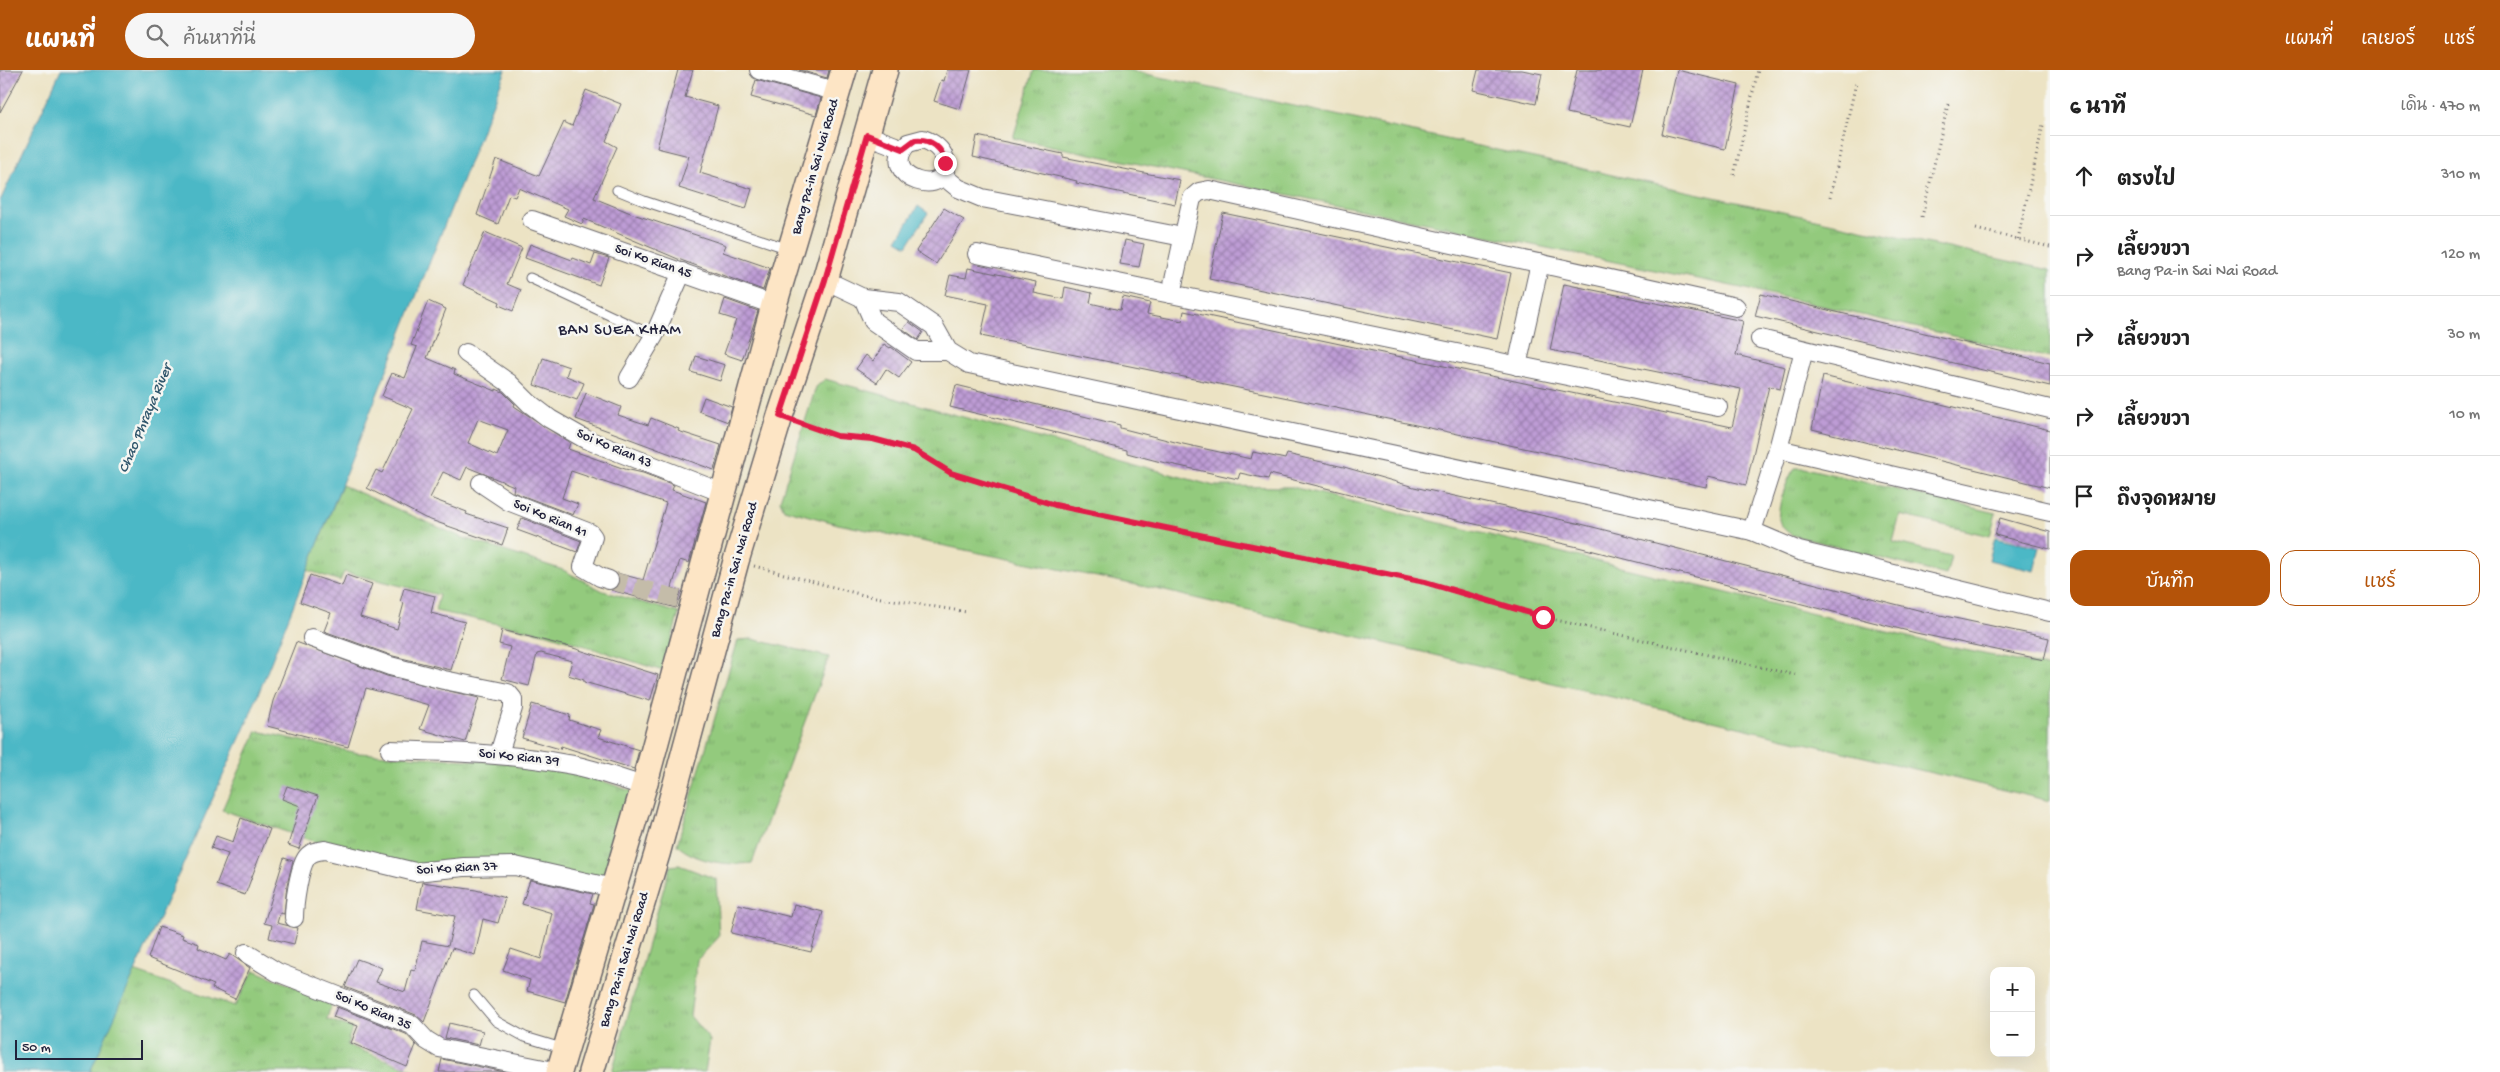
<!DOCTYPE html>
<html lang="th">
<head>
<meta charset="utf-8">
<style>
	body { margin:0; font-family:"Gochi Hand","Playpen Sans Thai",sans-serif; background:#f6f6f6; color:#222 }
	.controls { position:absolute; right:15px; bottom:15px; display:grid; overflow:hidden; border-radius:10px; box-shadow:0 5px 20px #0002 }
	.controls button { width:45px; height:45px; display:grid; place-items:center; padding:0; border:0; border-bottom:1px solid #e0e0e0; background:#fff; color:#222; font:25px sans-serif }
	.scale { position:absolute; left:15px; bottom:12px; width:128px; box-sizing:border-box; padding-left:5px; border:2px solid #22223b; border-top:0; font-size:14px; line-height:18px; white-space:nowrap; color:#22223b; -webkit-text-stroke:4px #f6f6f2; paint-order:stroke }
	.stop { position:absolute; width:15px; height:15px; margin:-11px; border:4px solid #e11d48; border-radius:50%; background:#fff }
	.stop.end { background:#e11d48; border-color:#fff; box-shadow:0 1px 5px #0008 }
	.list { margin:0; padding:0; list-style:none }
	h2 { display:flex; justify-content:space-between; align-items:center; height:65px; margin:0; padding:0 20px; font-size:21px }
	h2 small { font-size:16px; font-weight:400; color:#767676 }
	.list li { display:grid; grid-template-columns:32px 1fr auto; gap:15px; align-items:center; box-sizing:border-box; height:80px; padding:0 20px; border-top:1px solid #e0e0e0 }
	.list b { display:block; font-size:19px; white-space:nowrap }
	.list p { margin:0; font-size:16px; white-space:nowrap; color:#767676 }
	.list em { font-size:16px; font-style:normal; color:#767676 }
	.actions { display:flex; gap:10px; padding:15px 20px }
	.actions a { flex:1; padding:11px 0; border:1px solid #b45309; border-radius:15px; text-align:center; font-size:18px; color:#b45309 }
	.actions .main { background:#b45309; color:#fff }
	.icon { flex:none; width:28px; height:28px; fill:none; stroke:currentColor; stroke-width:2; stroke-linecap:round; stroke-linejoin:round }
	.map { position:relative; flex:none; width:2050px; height:1002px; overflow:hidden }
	header { display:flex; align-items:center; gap:30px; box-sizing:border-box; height:70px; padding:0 25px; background:#b45309; color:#fff }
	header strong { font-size:24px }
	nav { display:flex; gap:28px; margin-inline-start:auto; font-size:18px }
	.search { width:350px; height:45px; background:#f6f6f6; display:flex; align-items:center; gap:12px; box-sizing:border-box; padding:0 18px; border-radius:28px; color:#767676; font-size:19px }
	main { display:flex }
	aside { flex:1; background:#fff }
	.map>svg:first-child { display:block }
</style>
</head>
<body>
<header>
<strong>แผนที่</strong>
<div class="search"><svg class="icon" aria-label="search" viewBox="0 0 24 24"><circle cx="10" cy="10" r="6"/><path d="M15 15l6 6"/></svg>ค้นหาที่นี่</div>
<nav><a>แผนที่</a><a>เลเยอร์</a><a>แชร์</a></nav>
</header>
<main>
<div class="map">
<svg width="2050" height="1002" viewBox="0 0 2050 1002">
	<defs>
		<pattern id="grass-tufts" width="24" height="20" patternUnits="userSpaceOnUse" patternTransform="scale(1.25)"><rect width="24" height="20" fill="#93ca7d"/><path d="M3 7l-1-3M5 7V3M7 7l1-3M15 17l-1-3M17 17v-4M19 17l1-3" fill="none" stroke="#7ead6d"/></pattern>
		<pattern id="building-cross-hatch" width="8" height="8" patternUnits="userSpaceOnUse" patternTransform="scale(1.25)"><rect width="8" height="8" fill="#be9cd5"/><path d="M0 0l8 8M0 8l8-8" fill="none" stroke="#9a7fae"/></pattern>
	</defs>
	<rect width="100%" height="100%" fill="#f6f6f2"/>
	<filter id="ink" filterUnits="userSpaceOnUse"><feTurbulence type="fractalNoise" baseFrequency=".02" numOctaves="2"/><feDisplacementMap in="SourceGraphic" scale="10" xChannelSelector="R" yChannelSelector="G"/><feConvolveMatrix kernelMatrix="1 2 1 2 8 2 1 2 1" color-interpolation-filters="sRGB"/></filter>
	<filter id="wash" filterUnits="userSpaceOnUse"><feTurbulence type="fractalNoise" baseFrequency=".0096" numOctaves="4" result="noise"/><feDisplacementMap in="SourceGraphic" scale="20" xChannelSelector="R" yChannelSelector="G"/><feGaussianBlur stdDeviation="1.12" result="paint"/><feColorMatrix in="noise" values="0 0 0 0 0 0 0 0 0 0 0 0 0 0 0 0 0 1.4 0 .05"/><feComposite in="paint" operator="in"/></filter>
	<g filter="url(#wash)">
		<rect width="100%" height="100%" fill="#ece3c4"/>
		<!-- grass -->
		<g fill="url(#grass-tufts)" stroke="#5a765c">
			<path d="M 1034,0 L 1128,0 L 2050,200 L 2050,288 L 1756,221 L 1013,68 Z"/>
			<path d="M 825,309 L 1214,416 L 1292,417 L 1941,575 L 2050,598 L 2050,731 L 1161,520 L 838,454 L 784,439 L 780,430 L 816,317 Z"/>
			<path d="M 1795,398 L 1805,398 L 1996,443 L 1990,466 L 1900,445 L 1893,472 L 1951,486 L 1946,505 L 1792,465 C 1786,461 1781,457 1779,450 C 1776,439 1788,406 1795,398 Z"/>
			<path d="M 342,415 L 461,467 L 563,500 L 603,521 L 679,543 L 663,601 L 548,564 L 435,541 L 439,525 L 344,502 L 340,511 L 307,500 Z"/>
			<path d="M 752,569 L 829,587 L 752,793 C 728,796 696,792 677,775 L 738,570 Z"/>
			<path d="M 257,661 L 358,683 L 559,696 L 634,722 L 609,806 L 603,809 L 419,797 L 322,774 L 222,740 Z"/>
			<path d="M 679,795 L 716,809 L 719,867 L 697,890 L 690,946 L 710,970 L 705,1002 L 612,1002 L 670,796 Z"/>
			<path d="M 254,900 L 332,932 L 327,949 L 352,958 L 347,975 L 418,1002 L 90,1002 L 134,901 L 235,936 Z"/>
		</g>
		<!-- water -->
		<g fill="#4bb8c6" stroke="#366d80">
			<path d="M 61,0 L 506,0 L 248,650 L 90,1002 L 0,1002 L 0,131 Z"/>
			<path d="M 918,136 L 928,143 L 907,176 L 897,170 Z"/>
			<path d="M 1995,467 L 2040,477 L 2034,501 L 1989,490 Z"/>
		</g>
		<g id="blocks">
			<!-- building -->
			<g fill="url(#building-cross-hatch)" fill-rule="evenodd">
				<path d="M 0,0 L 23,0 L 0,42 Z"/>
				<path d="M 678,0 L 693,0 L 685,27 L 718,36 L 700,103 L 752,119 L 746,139 L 679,118 L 689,86 L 657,78 Z"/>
				<path d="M 799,0 L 829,0 L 827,8 Z"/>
				<path d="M 947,0 L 971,0 L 960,39 L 934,31 L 941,10 L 944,11 Z"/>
				<path d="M 1478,0 L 1522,0 L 1542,4 L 1536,34 L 1473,20 Z"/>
				<path d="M 1577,0 L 1643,0 L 1630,57 L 1567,43 Z"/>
				<path d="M 1677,0 L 1739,15 L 1725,79 L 1662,64 Z"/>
				<path d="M 756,10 L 821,28 L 816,45 L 751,27 Z"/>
				<path d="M 586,20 L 621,34 L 606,71 L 617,77 L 594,128 L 633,144 L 726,175 L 723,182 L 770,198 L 763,220 L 678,189 L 584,149 L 582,154 L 564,146 L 568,139 L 519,118 L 515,127 L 509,125 L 498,154 L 477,145 L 496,89 L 539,106 L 564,52 L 572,56 Z"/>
				<path d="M 977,66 L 1063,84 L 1063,87 L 1180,110 L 1175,134 L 1076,113 L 1077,111 L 973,87 Z"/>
				<path d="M 944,138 L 964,150 L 936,194 L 916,181 Z"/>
				<path d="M 1223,143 L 1511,203 L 1497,269 L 1209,209 Z"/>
				<path d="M 485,162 L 522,178 L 507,214 L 521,220 L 513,241 L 499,235 L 500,232 L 463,215 Z"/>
				<path d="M 1125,170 L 1144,174 L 1139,197 L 1120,194 Z"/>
				<path d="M 530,174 L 572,190 L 573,188 L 591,195 L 595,184 L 609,188 L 599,215 L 525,188 Z"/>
				<path d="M 968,198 L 1036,212 L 1034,223 L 1063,229 L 1065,217 L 1092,223 L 1090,233 L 1120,240 L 1123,227 L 1150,233 L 1147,244 L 1182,251 L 1184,241 L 1732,357 L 1741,319 L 1550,280 L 1564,214 L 1743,251 L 1736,285 L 1785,297 L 1780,319 L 1769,316 L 1746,415 L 1708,406 L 1706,417 L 1308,332 L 981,266 L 988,234 L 945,225 L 950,205 L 966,208 Z"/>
				<path d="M 1761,224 L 2050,293 L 2050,316 L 1755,246 Z"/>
				<path d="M 725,229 L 758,241 L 742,290 L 724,284 L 736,250 L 720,245 Z"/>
				<path d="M 428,231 L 446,239 L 427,288 L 455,300 L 454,304 L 496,321 L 496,319 L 503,322 L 515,334 L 514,336 L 570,373 L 568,379 L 625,399 L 643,403 L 674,415 L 672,420 L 706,432 L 689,493 L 680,490 L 672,518 L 681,521 L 676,538 L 611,520 L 619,514 L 617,503 L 643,510 L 666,433 L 571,401 L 562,428 L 578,434 L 573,445 L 513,422 L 514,416 L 467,397 L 461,410 L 443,402 L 430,428 L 467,442 L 466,444 L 508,458 L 502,475 L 425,448 L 367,418 L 376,400 L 382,403 L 413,339 L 382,326 L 392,303 L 405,308 L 417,277 L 411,275 ZM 478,349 L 508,360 L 497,386 L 468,373 Z"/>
				<path d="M 909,252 L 923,262 L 918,270 L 903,259 Z"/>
				<path d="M 884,274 L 890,278 L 891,277 L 911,292 L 899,308 L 886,299 L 877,313 L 856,299 L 866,285 L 873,291 Z"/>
				<path d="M 696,286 L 725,295 L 720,311 L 691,302 Z"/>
				<path d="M 543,288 L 569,297 L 566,306 L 584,313 L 577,330 L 534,315 Z"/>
				<path d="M 1823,306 L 2050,360 L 2050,418 L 1812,359 Z"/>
				<path d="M 956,315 L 1120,355 L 1120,358 L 1183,374 L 1251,389 L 1253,382 L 1285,389 L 1287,384 L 1344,397 L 1414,417 L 1581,454 L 1926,542 L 2049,568 L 2044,590 L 1916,563 L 1578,477 L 1421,442 L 1270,404 L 1268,409 L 1240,403 L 1238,409 L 1157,391 L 1127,383 L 1127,380 L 950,337 Z"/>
				<path d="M 586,323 L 621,337 L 618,345 L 648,355 L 651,348 L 679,359 L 678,361 L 721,375 L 714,400 L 576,349 Z"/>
				<path d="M 704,327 L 732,337 L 728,352 L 699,341 Z"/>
				<path d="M 522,448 L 581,471 L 577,482 L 517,460 Z"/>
				<path d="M 2000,448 L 2050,462 L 2050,479 L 1995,465 Z"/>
				<path d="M 310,505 L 342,516 L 346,505 L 372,514 L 360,547 L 397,559 L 404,533 L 400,532 L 404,518 L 435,526 L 431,543 L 465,552 L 451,600 L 393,586 L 324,561 L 331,543 L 300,532 Z"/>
				<path d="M 502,560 L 570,577 L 658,605 L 650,631 L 584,612 L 584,610 L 568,605 L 572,591 L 541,583 L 537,584 L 529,616 L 502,609 L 510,577 L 499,574 Z"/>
				<path d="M 296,572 L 387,606 L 479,628 L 465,672 L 420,659 L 429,635 L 366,618 L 348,677 L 267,656 L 273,631 Z"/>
				<path d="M 532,634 L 570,645 L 569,650 L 601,660 L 598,667 L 639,680 L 634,699 L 561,676 L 560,679 L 522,668 Z"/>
				<path d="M 287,716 L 318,726 L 299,779 L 288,775 L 300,736 L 282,729 Z"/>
				<path d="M 241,748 L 270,759 L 245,825 L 216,815 L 228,784 L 211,778 L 216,766 L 233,772 Z"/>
				<path d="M 284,788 L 293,791 L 287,815 L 284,844 L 280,843 L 277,853 L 298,858 L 294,874 L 269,868 L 272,855 L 264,853 Z"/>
				<path d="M 530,810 L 593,824 L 590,833 L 594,834 L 565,932 L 527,921 L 530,910 L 503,900 L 511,879 L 541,889 L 552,843 L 522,834 Z"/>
				<path d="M 422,812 L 476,820 L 505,828 L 498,853 L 483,849 L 475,885 L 452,878 L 424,952 L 416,945 L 345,917 L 357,889 L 382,898 L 376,912 L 405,922 L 411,900 L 415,901 L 422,871 L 448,876 L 455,846 L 417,839 Z"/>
				<path d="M 738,834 L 791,847 L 794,834 L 823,842 L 811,882 L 731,863 Z"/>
				<path d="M 159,857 L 183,865 L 182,868 L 199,874 L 198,878 L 226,890 L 230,884 L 250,898 L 235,929 L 212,918 L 214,915 L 148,888 Z"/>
				<path d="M 337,937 L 406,964 L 416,975 L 407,997 L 351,973 L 358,956 L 333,947 Z"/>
				<path d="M 449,953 L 483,961 L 479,975 L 445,968 Z"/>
				<path d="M 442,989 L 505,1002 L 439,1002 Z"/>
			</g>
		</g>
	</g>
	<g filter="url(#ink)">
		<use href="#blocks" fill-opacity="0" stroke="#69666b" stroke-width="1"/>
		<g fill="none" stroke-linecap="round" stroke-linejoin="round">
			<!-- street-tunnel -->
			<path stroke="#c4bca9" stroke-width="18" stroke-dasharray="18 9" stroke-linecap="butt" d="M 609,510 L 679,529"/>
			<defs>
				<g id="lane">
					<path d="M 617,120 L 644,131 L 789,179"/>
					<path d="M 530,208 L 654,266"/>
					<path d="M 474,925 L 496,951 L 525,967 L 565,979"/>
				</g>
				<g id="street">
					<path d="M 759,0 L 838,22"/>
					<path d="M 867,65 L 903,79"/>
					<path d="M 923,69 C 932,72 942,79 945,89 C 954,132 874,109 908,73 Z"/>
					<path d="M 942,105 L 958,118 L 982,128 L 1183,167"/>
					<path d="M 532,150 L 774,235"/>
					<path d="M 977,184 L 1718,337"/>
					<path d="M 825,210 L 863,228 L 899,232 L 934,256 L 948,281 L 969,294 L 1752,461"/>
					<path d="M 1171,224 L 1192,128 L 1199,122 L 1209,120 L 1736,237"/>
					<path d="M 863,228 L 873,251 L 916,281 L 948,281"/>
					<path d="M 1760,269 L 2050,339"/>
					<path d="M 1804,280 L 1778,379 L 1752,461 L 1799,481 L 2050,542"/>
					<path d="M 466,283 L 509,313 L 529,333 L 550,349 L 585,369 L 723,423"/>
					<path d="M 1517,296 L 1540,193"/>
					<path d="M 629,308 L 654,266 L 682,202"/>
					<path d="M 1778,379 L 2050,442"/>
					<path d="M 481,413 L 508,431 L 590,463 L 593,467 L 583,497 L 600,507 L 609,510"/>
					<path d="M 312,568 L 390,596 L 444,610 L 508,623 L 513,629 L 513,638 L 499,684"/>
					<path d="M 390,680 C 449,682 508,683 567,694 C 593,698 619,709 644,716"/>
					<path d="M 294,848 C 294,835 299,797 307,787 C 312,781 318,781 325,780 L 415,802 L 464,797 L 515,796 L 613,818"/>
					<path d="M 246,883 L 277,902 L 412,955 L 426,970 L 439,978 L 559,1002"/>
				</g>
				<g id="secondary">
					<path d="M 559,1002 L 644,716 L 774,235 L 844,0"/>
					<path d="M 591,1002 L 657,784 L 736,491 L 780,346 L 825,210 L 885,0"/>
				</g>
			</defs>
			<!-- lane casing -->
			<use href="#lane" stroke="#69666b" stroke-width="11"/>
			<!-- street casing -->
			<use href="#street" stroke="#69666b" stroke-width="20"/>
			<!-- secondary casing -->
			<use href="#secondary" stroke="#69666b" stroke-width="28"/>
			<!-- path -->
			<g stroke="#69666b" stroke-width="3" stroke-dasharray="1 4" stroke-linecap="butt">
				<path d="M 1734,105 L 1758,0"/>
				<path d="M 1830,127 L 1856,13"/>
				<path d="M 1922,147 L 1948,34"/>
				<path d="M 1976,159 L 2050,177"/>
				<path d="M 2018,169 L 2043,55"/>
				<path d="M 799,353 L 837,366 L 873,369 L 914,380 L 951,403 L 1055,435 L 1425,513 L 1543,547 L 1795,605"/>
				<path d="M 754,496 L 863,525 L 967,542"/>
			</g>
			<!-- lane -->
			<use href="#lane" stroke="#fff" stroke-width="9"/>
			<!-- street -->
			<use href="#street" stroke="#fff" stroke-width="18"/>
			<!-- secondary -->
			<use href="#secondary" stroke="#fde5c5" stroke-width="25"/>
		</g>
	</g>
	<g fill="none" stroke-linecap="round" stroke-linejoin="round" filter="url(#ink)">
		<!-- route -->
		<path stroke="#e11d48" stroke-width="6" d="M 945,93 C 943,78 930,68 915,70 L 903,79 L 867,65 L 825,210 L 780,346 L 837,366 L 873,369 L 914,380 L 951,403 L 1055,435 L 1425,512 L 1543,547"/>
	</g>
	<g text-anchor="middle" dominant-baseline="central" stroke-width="5" stroke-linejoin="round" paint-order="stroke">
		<!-- street labels -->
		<g font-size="14" fill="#22223b" stroke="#f6f6f2">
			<text transform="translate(816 97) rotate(-74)">Bang Pa-in Sai Nai Road</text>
			<text transform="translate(653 192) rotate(19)">Soi Ko Rian 45</text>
			<text transform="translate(614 379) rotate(23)">Soi Ko Rian 43</text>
			<text transform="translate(550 449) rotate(23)">Soi Ko Rian 41</text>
			<text transform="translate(735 500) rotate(-74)">Bang Pa-in Sai Nai Road</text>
			<text transform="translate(519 688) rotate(6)">Soi Ko Rian 39</text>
			<text transform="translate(457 799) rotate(-3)">Soi Ko Rian 37</text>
			<text transform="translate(625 890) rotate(-73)">Bang Pa-in Sai Nai Road</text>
			<text transform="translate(373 941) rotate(23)">Soi Ko Rian 35</text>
		</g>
		<!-- water labels -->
		<g font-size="15" font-style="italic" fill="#30566c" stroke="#f6f6f2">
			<text transform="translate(146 349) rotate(-67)">Chao Phraya River</text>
		</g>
		<!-- quarter labels -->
		<g font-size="16" letter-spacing="1" fill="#22223b" stroke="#f6f6f2">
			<text x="620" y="261">BAN SUEA KHAM</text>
		</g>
	</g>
</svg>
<div class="controls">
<button>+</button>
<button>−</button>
</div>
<div class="scale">50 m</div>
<div class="stop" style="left:1543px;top:547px"></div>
<div class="stop end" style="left:945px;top:93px"></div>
</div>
<aside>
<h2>6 นาที<small>เดิน · 470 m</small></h2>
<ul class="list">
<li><svg class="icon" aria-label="ahead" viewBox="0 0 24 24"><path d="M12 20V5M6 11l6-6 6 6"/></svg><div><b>ตรงไป</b></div><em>310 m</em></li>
<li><svg class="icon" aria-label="right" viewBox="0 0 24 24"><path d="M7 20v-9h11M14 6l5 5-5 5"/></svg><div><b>เลี้ยวขวา</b><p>Bang Pa-in Sai Nai Road</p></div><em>120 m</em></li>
<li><svg class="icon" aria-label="right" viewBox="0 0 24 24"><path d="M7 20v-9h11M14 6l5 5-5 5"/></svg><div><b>เลี้ยวขวา</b></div><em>30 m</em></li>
<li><svg class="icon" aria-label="right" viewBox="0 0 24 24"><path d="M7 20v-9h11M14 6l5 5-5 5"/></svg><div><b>เลี้ยวขวา</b></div><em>10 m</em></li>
<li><svg class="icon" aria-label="arrive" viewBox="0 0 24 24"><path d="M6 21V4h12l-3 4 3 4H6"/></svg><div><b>ถึงจุดหมาย</b></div></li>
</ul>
<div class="actions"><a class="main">บันทึก</a><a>แชร์</a></div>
</aside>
</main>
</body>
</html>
